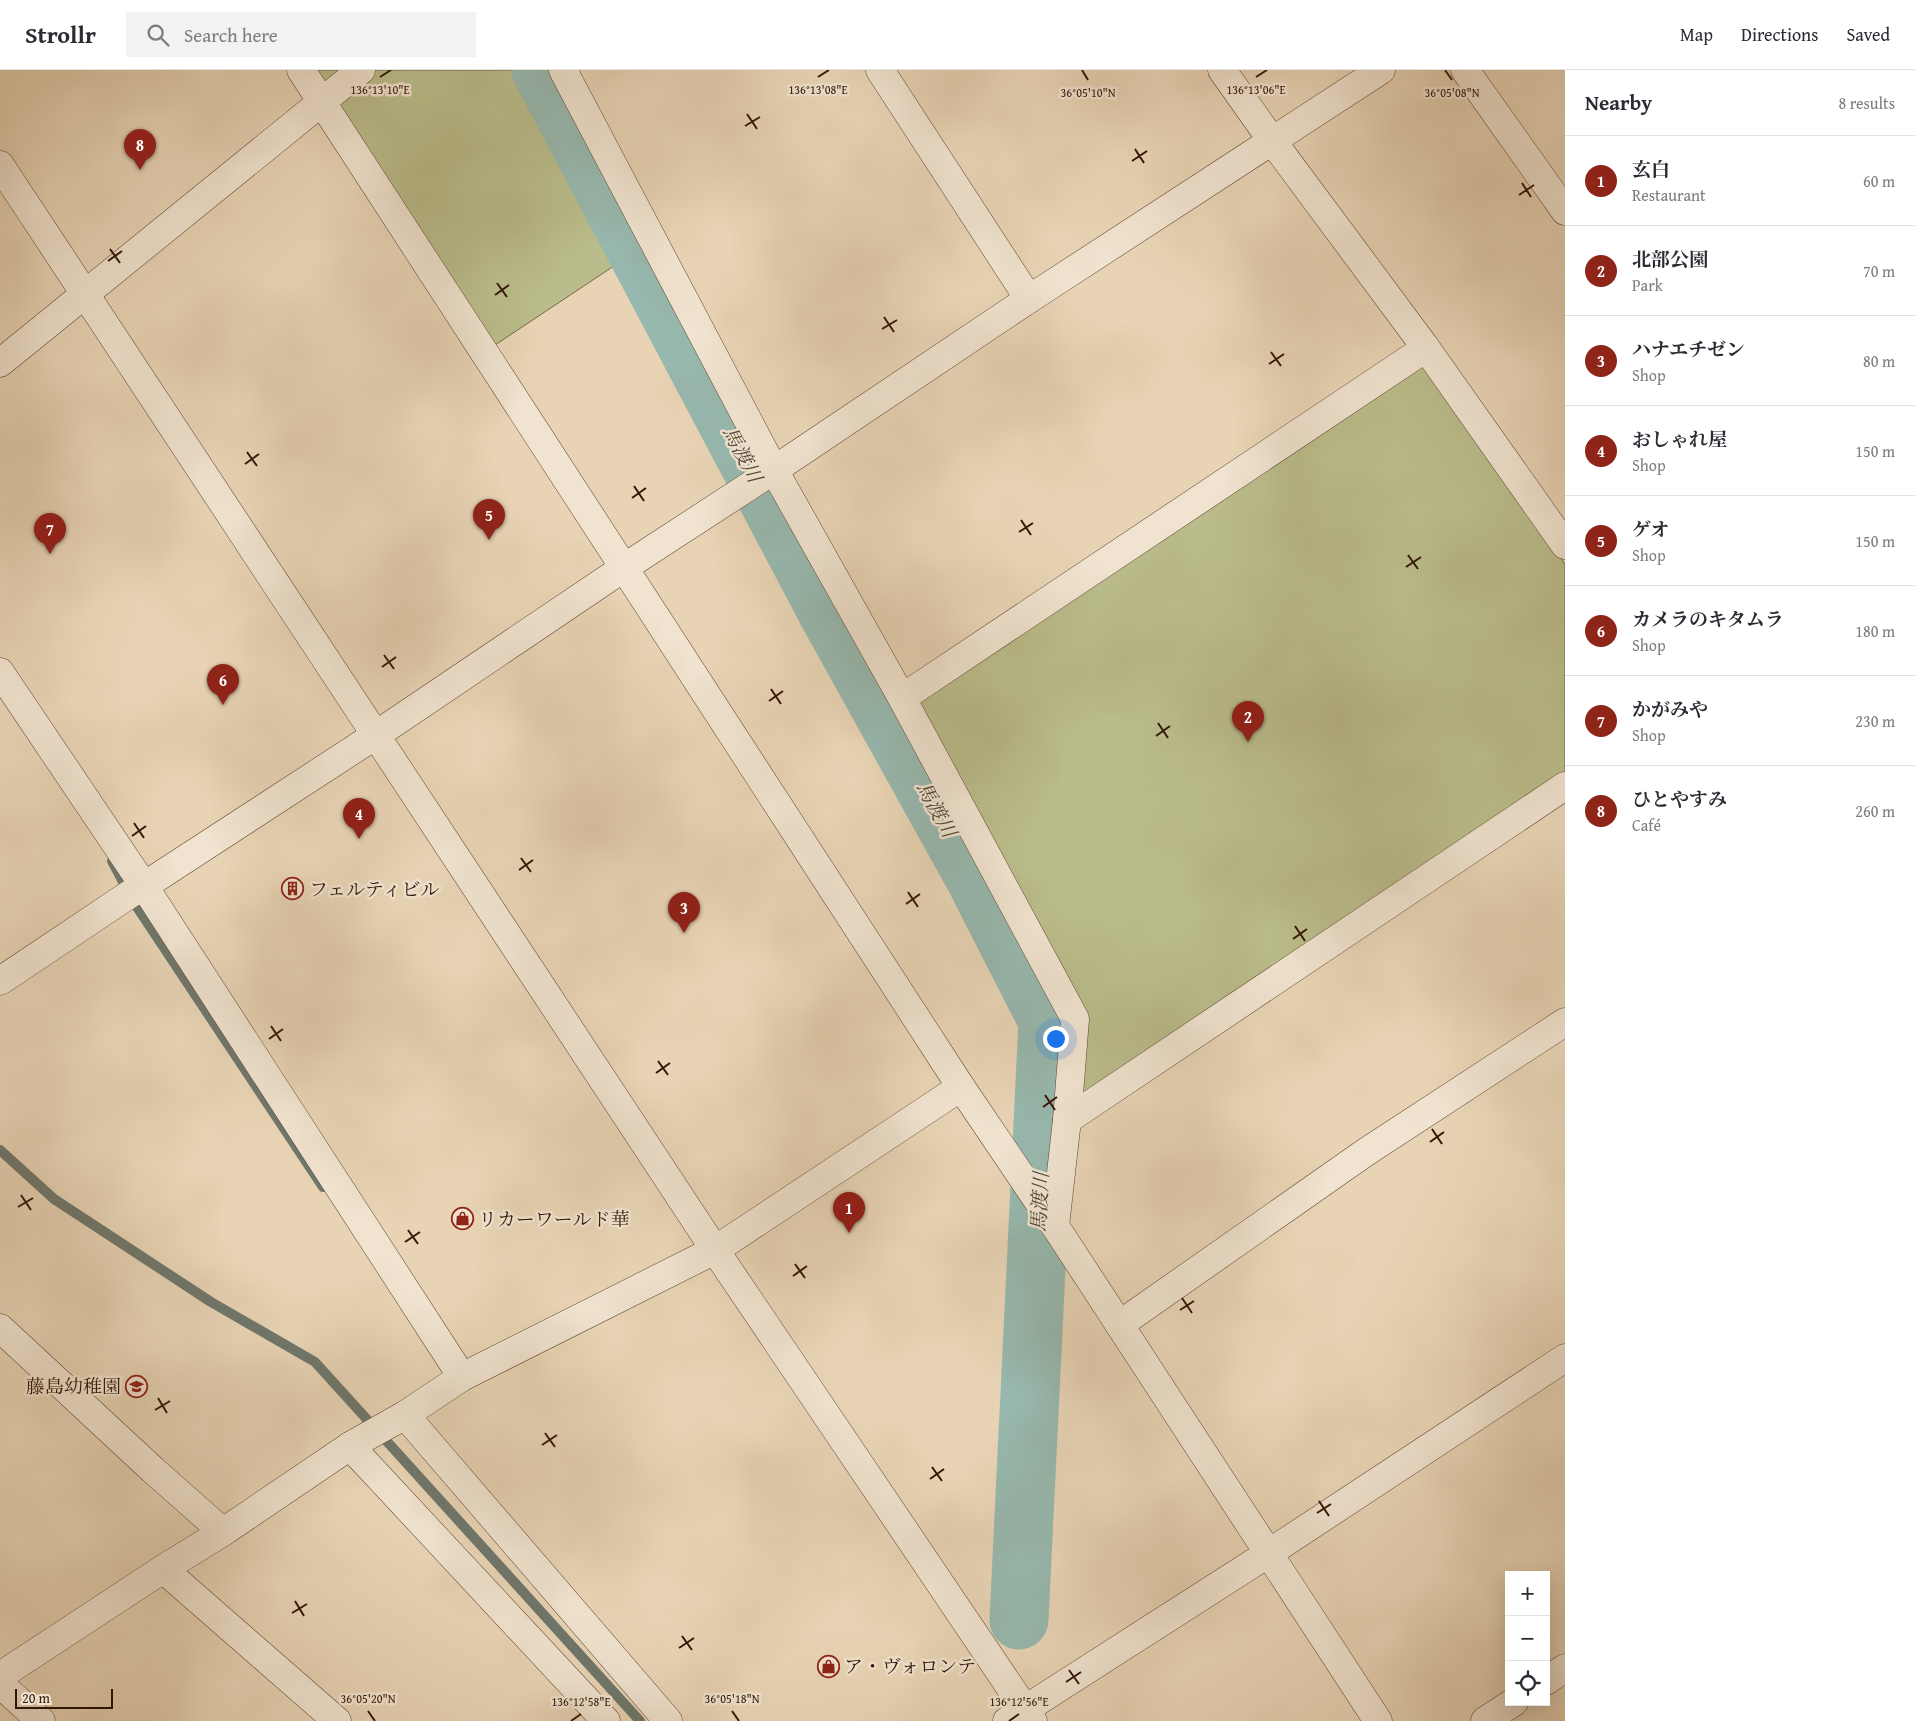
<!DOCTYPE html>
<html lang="en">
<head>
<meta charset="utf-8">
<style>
	body { margin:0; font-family:"Gentium Book Plus","Noto Serif JP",serif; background:#f2f2f3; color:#2b2b33 }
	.controls { position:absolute; right:15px; bottom:15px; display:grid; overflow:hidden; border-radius:0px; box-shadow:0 5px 20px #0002 }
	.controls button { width:45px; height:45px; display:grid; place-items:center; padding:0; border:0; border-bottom:1px solid #e1e1e2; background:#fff; color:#2b2b33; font:25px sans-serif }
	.scale { position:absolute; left:15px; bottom:12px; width:98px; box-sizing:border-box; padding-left:5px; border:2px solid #341608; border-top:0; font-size:14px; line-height:18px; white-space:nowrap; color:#341608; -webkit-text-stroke:4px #f0e3cf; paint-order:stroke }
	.you { position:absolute; left:1055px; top:968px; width:18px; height:18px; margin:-12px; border:4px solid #fff; border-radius:50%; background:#1a73e8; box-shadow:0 0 0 8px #1a73e833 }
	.badge { display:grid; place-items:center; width:32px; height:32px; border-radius:50%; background:#8f2418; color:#fff; font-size:16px; font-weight:700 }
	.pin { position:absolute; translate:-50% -41px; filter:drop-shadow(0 1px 2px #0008) }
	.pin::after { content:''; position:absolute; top:26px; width:18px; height:15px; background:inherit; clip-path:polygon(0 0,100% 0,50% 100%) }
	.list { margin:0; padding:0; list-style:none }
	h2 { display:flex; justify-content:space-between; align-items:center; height:65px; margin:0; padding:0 20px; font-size:21px }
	h2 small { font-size:16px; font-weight:400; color:#7c7c81 }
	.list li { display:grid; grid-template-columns:32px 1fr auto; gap:15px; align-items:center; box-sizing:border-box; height:90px; padding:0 20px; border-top:1px solid #e1e1e2 }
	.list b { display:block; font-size:19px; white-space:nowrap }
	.list p { margin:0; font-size:16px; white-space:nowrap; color:#7c7c81 }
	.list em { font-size:16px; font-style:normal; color:#7c7c81 }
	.icon { flex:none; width:28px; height:28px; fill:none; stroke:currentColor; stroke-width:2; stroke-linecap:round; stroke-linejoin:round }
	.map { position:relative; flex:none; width:1565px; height:1651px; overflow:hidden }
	header { display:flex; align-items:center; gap:30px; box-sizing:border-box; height:70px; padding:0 25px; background:#fff; border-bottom:1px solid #e1e1e2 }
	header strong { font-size:24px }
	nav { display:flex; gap:28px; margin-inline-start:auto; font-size:18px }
	.search { width:350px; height:45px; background:#f2f2f3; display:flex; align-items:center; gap:12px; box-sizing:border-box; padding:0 18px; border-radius:0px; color:#7c7c81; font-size:19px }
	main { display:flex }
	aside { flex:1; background:#fff }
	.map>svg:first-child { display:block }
</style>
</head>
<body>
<header>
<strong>Strollr</strong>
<div class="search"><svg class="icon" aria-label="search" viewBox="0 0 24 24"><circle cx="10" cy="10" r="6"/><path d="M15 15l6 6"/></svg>Search here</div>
<nav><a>Map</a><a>Directions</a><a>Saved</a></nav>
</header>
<main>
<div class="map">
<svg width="1565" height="1651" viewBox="0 0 1565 1651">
	<rect width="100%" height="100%" fill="#e8d4b5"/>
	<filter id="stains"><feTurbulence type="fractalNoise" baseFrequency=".004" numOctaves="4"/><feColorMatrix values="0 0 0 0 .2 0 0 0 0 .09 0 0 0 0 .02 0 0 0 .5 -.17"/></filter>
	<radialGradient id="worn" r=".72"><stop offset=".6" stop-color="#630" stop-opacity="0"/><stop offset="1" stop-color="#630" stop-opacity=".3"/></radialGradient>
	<!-- green -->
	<g fill="#babc8b" stroke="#77694a">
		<path d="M 301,0 L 537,0 L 629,186 L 489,279 Z"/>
		<path d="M 1421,286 L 1565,494 L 1565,716 L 1069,1045 L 1078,948 L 909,629 Z"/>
	</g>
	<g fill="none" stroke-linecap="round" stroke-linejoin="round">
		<!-- stream -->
		<g stroke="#6f776c" stroke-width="10">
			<path d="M 112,791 L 133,831 L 323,1117"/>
			<path d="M 0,1080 L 54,1129 L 211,1232 L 315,1292 L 640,1651"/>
		</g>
		<!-- river -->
		<path stroke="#97b8ae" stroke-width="59" d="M 541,0 L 828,543 L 975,808 L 1048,951 L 1019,1550"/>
		<defs>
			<g id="minor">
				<path d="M 301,0 L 961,1017 L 1055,1156 L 1378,1651"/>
				<path d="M 563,0 L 774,400 L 902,628 L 1075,949 L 1067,1050 L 1055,1156"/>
				<path d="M 880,0 L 1029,229"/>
				<path d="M 1222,0 L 1273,72 L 1426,278 L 1565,475"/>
				<path d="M 1465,0 L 1565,141"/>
				<path d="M 0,95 L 715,1180 L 1033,1651"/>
				<path d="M 0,293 L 361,0"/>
				<path d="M 0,602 L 144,816 L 462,1307"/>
				<path d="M 902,628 L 1426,278"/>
				<path d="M 0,911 L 130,824 L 144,816 L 376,665 L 625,497 L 774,400 L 1029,229 L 1381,0"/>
				<path d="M 1067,1050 L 1565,716"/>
				<path d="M 1119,1255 L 1366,1082 L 1565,952"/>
				<path d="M 0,1258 L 153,1400 L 223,1462"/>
				<path d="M 405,1345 L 668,1651"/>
				<path d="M 350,1376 L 606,1651"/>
				<path d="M 163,1499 L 337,1651"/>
				<path d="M 0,1606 L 163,1499 L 223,1462 L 350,1376 L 405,1345 L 462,1307 L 715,1180 L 961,1017"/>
				<path d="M 1546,1611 L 1565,1598"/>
				<path d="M 0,1614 L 41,1651"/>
				<path d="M 1007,1651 L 1269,1483 L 1565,1288"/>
				<path d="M 1485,1651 L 1514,1632"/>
			</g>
		</defs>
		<!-- minor casing -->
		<use href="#minor" stroke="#614633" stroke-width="29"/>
		<!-- minor -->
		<use href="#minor" stroke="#f0e3cf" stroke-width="28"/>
	</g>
	<!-- ticks -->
	<path fill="none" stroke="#341608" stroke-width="2" d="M 1082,0 L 1088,10M 1445,0 L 1452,10M 380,7 L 391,0M 818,7 L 829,0M 1256,7 L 1267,0M 747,44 L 757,59M 745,56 L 760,47M 1135,79 L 1144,93M 1132,91 L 1147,81M 1522,113 L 1531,127M 1519,125 L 1534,115M 110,179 L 120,193M 108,191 L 122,181M 497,213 L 507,227M 495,225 L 509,215M 884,247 L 894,262M 882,259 L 897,250M 1271,282 L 1281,296M 1269,294 L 1284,284M 247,382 L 257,396M 245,394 L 259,384M 634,416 L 644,431M 632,428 L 646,418M 1021,450 L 1031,465M 1019,462 L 1033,453M 1408,485 L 1418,499M 1406,497 L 1421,487M 384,585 L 394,599M 382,597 L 396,587M 771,619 L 781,634M 769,631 L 783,621M 1158,653 L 1168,668M 1156,666 L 1170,656M 134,753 L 144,768M 132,766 L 146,756M 521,788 L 531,802M 519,800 L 533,790M 908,822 L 918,837M 906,834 L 920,824M 1295,856 L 1305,871M 1293,869 L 1307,859M 271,956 L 281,971M 269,969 L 283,959M 658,991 L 668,1005M 656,1003 L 670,993M 1045,1025 L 1055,1040M 1043,1037 L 1057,1027M 1432,1059 L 1442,1074M 1430,1072 L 1444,1062M 21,1125 L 31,1140M 18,1137 L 33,1128M 408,1160 L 418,1174M 405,1172 L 420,1162M 795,1194 L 805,1208M 793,1206 L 807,1196M 1182,1228 L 1192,1243M 1180,1240 L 1194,1231M 158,1328 L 167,1343M 155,1340 L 170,1331M 545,1363 L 555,1377M 542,1375 L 557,1365M 932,1397 L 942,1411M 930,1409 L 944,1399M 1319,1431 L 1329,1446M 1317,1443 L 1331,1434M 295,1531 L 304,1546M 292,1543 L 307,1534M 682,1566 L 692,1580M 679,1578 L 694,1568M 1069,1600 L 1079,1614M 1066,1612 L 1081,1602M 368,1641 L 375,1651M 732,1641 L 739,1651M 571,1651 L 581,1644M 1009,1651 L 1019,1644"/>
	<!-- icons -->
	<defs>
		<symbol id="building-ring" viewBox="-11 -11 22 22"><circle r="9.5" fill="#f0e3cf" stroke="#8f2418" stroke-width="1.5"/><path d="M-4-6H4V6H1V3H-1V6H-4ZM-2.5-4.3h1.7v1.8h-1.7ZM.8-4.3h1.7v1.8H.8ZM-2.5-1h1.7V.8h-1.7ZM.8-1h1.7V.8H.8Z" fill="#8f2418"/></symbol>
		<symbol id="shop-ring" viewBox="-11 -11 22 22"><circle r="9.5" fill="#f0e3cf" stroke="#8f2418" stroke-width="1.5"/><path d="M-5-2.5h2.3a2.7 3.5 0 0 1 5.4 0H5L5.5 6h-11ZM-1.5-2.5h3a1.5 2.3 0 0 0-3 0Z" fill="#8f2418"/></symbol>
		<symbol id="school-ring" viewBox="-11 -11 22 22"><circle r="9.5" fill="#f0e3cf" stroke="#8f2418" stroke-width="1.5"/><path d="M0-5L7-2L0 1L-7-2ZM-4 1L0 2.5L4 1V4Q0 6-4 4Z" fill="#8f2418"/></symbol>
	</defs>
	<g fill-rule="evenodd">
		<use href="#building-ring" x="280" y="806" width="25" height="25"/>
		<use href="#shop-ring" x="450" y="1136" width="25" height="25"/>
		<use href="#school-ring" x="124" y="1304" width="25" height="25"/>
		<use href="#shop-ring" x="816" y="1584" width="25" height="25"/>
	</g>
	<g text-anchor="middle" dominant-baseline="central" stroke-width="5" stroke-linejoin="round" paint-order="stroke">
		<!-- poi labels -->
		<g font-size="19" fill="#341608" stroke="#f0e3cf" text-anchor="start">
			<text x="309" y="819">フェルティビル</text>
			<text x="478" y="1149">リカーワールド華</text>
			<text x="121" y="1316" text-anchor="end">藤島幼稚園</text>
			<text x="844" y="1596">ア・ヴォロンテ</text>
		</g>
		<!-- water labels -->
		<g font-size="20" font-style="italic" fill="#52473a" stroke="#f0e3cf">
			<text transform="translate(743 384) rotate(62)">馬渡川</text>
			<text transform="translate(937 739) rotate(61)">馬渡川</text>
			<text transform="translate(1039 1132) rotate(-87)">馬渡川</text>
		</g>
	</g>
	<g font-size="12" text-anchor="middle" fill="#341608" stroke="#f0e3cf" stroke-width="5" stroke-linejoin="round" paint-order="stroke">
		<text x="380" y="24">136°13'10"E</text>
		<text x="818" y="24">136°13'08"E</text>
		<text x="1256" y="24">136°13'06"E</text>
		<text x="1088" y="27">36°05'10"N</text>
		<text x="1452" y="27">36°05'08"N</text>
		<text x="368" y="1633">36°05'20"N</text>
		<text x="732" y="1633">36°05'18"N</text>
		<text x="581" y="1636">136°12'58"E</text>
		<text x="1019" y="1636">136°12'56"E</text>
	</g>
	<rect width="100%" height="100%" filter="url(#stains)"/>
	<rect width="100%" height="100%" fill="url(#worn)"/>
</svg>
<div class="controls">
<button>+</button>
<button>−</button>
<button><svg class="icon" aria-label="locate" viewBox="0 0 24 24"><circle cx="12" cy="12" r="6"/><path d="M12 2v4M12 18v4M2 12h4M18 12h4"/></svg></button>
</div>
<div class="scale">20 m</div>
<div class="you"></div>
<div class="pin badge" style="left:849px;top:1163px">1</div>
<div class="pin badge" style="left:1248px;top:672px">2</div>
<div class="pin badge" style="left:684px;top:863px">3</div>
<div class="pin badge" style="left:359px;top:769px">4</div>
<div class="pin badge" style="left:489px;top:470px">5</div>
<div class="pin badge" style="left:223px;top:635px">6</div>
<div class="pin badge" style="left:50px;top:484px">7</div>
<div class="pin badge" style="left:140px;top:100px">8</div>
</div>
<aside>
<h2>Nearby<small>8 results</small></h2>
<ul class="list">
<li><span class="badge">1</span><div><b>玄白</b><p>Restaurant</p></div><em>60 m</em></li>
<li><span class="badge">2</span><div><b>北部公園</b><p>Park</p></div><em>70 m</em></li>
<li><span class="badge">3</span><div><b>ハナエチゼン</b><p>Shop</p></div><em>80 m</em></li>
<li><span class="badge">4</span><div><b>おしゃれ屋</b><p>Shop</p></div><em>150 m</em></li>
<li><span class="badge">5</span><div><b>ゲオ</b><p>Shop</p></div><em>150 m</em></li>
<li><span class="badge">6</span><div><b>カメラのキタムラ</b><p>Shop</p></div><em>180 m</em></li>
<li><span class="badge">7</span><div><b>かがみや</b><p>Shop</p></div><em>230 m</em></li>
<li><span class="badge">8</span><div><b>ひとやすみ</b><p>Café</p></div><em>260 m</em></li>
</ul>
</aside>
</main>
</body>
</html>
